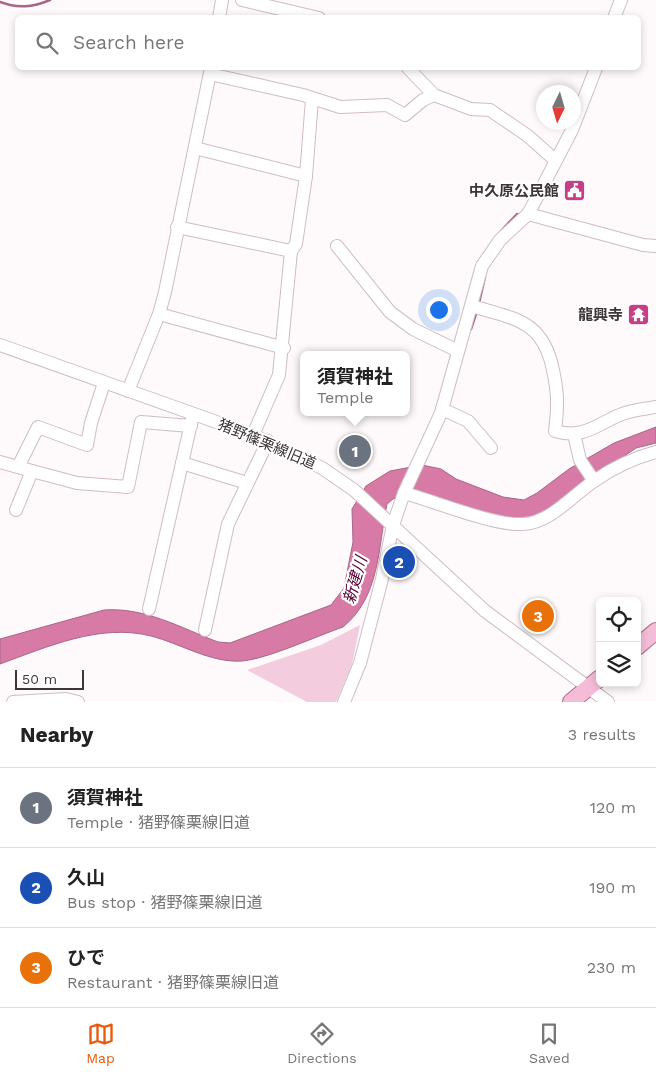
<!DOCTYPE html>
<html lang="en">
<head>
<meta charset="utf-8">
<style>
	body { margin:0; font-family:"Work Sans","Noto Sans JP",sans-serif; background:#f6f6f6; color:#222 }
	.controls { position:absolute; right:15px; bottom:15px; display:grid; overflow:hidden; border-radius:8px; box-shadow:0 2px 8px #0003 }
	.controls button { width:45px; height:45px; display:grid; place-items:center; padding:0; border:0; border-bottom:1px solid #e0e0e0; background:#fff; color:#222; font:25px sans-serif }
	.compass { position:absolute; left:536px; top:85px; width:45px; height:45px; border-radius:50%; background:#fff; box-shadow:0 2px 8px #0003; rotate:185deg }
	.scale { position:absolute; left:15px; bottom:12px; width:69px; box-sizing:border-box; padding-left:5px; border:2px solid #3d3538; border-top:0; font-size:14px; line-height:18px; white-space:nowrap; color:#3d3538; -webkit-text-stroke:4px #fff; paint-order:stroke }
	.you { position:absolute; left:438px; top:309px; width:18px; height:18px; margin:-12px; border:4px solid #fff; border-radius:50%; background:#1a73e8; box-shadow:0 0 0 8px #1a73e833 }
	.badge { display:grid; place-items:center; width:32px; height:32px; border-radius:50%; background:#ea580c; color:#fff; font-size:16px; font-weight:700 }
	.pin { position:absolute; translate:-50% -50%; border:2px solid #fff; box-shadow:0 1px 5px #0006 }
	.popup { position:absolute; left:300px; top:351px; width:110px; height:65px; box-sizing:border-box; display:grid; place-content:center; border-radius:8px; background:#fff; filter:drop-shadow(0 1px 4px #0005); font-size:16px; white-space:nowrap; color:#767676 }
	.popup b { font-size:19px; color:#222 }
	.popup::after { content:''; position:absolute; left:50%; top:100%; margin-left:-10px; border:10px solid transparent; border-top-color:#fff }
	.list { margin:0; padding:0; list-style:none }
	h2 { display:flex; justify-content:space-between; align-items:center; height:65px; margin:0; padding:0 20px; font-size:21px }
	h2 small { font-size:16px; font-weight:400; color:#767676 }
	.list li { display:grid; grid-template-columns:32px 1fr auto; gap:15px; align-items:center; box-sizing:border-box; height:80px; padding:0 20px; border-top:1px solid #e0e0e0 }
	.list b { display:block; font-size:19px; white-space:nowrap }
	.list p { margin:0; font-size:16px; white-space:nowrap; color:#767676 }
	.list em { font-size:16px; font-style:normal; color:#767676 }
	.icon { flex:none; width:28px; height:28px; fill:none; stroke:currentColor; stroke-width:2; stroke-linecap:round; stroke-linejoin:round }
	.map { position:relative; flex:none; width:656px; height:702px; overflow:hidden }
	.search { position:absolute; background:#fff; box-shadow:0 2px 8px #0003; left:15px; right:15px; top:15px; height:55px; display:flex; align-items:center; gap:12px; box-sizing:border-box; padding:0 18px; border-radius:8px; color:#767676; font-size:19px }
	.sheet { height:305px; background:#fff }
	nav { display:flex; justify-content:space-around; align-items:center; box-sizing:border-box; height:70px; border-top:1px solid #e0e0e0; background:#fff; font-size:14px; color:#767676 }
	nav a { display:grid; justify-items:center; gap:2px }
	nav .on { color:#ea580c }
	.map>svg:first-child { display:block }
</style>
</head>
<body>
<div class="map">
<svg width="656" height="702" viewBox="0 0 656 702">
	<rect width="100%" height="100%" fill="#fefafb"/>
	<!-- green -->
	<path fill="#f3ccdd" d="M 360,625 L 352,664 L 336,702 L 307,702 L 247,670 L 321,645 Z"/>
	<!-- water -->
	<path fill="#d77aa6" stroke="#a96585" d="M 656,427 L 656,443 L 636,448 L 532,519 L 504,519 L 414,491 L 393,499 L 387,504 C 378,548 380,597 343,627 C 317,636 267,659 242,661 C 210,663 182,644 151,636 C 100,623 47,647 0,664 L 0,639 L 104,610 C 145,607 181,628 218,642 L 230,643 L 331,605 L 344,588 L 353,542 L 352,509 L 366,486 L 390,471 L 422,465 L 441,469 L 456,479 L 503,497 L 524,500 L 537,493 L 569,469 L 614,443 Z"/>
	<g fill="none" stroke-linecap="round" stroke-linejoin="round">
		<!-- stream -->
		<g stroke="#a96585" stroke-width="2.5">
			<path d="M 0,2 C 18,9 33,7 50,0"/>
			<path d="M 501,231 L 517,214 L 520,215"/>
			<path d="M 479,303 L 485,277"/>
			<path d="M 471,329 L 477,311"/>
		</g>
		<defs>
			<g id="minor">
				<path d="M 242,0 L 319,18"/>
				<path d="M 219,18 L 222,0"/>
				<path d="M 614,18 L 621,0"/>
				<path d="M 408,68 L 434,95 L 471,109 L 490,110 L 528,136 L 555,160"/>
				<path d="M 210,74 L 303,95 L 340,107 L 387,105 L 405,115 L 423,100 L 434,95"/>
				<path d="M 195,148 L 306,176"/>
				<path d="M 528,214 L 643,245 L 656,246"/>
				<path d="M 177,227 L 291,251"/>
				<path d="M 337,246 L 390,312 L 413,329 L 458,351"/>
				<path d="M 472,306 C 515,319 543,320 553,370 C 558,393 558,407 555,431 C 582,439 595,426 617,416 C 630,410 643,409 656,407"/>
				<path d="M 159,314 L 284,348"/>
				<path d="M 0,345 L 253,435 L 322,468 L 354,490 L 485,611 L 608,702"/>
				<path d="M 128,391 L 159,314 L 165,292 L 211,68"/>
				<path d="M 442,409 L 468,421 L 491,448"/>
				<path d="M 574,434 L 580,460 L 594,481"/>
				<path d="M 253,435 L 279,375 L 291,251 L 296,244 L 306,176 L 312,99"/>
				<path d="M 0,462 L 32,471 L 16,510"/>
				<path d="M 182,463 L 247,483"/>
				<path d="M 18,467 L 38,427 L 87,445 L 91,423 L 104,383"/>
				<path d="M 32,471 L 77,483 L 128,487 L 141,422 L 191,426"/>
				<path d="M 404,493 C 434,501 494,526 523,524 C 550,523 573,495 594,481 C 614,467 633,458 656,452"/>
				<path d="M 149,609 L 192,419"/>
				<path d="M 205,630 L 228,524 L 268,441"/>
				<path d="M 13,702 L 66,699 L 78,702"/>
				<path d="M 344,702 L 360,663 L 382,579 L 393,525 L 404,493 L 441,413 L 482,266 L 500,240 L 528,214 L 535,201 L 572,130 L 596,68"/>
			</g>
			<g id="major">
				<path d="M 637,647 L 656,631"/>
				<path d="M 571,702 L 600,678"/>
			</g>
		</defs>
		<!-- minor casing -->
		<use href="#minor" stroke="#d0bcc5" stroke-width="14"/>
		<!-- major casing -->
		<use href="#major" stroke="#b0708e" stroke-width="18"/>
		<!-- minor -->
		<use href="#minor" stroke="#fff" stroke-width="12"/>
		<!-- major -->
		<use href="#major" stroke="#f5bcd7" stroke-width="16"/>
	</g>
	<!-- icons -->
	<defs>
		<symbol id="civic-square" viewBox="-11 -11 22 22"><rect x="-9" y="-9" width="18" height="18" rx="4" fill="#c34087" stroke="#fff"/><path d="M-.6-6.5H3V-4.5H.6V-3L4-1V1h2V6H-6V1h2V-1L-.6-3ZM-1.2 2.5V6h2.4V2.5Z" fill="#fff"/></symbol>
		<symbol id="temple-square" viewBox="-11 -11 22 22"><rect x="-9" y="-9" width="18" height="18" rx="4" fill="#c34087" stroke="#fff"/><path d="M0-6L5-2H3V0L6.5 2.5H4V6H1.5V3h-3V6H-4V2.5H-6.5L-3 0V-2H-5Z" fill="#fff"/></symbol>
	</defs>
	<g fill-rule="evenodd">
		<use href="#civic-square" x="562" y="178" width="25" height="25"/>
		<use href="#temple-square" x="626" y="302" width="25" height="25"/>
	</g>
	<g text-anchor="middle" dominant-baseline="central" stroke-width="4.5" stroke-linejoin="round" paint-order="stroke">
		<!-- poi labels -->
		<g font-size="15" font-weight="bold" fill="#3d3538" stroke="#fff" text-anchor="end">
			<text x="559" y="191">中久原公民館</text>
			<text x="623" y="315">龍興寺</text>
		</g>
		<!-- street labels -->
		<g font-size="15" fill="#3d3538" stroke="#fff">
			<text transform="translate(267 444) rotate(23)">猪野篠栗線旧道</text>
		</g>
		<!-- water labels -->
		<g font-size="16" font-style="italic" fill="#580036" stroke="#fff">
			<text transform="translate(355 580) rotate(-74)">新建川</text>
		</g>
	</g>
</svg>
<div class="controls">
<button><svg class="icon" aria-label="locate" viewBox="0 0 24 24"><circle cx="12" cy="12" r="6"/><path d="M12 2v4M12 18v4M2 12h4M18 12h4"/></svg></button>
<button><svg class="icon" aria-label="layers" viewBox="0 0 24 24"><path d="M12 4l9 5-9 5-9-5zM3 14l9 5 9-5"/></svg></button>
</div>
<svg class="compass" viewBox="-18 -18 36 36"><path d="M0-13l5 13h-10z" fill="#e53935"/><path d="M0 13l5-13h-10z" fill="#767676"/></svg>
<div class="scale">50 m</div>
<div class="you"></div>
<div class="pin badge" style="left:355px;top:451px;background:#6b7280">1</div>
<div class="popup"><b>須賀神社</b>Temple</div>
<div class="pin badge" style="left:399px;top:562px;background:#1a4fb4">2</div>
<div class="pin badge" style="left:538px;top:616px;background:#e8710a">3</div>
<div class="search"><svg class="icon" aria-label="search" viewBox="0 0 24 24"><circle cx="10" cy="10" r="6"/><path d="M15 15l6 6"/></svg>Search here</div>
</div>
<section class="sheet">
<h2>Nearby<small>3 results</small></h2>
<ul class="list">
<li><span class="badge" style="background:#6b7280">1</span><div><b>須賀神社</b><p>Temple · 猪野篠栗線旧道</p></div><em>120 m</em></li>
<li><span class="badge" style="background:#1a4fb4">2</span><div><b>久山</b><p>Bus stop · 猪野篠栗線旧道</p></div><em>190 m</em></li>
<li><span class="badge" style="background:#e8710a">3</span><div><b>ひで</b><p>Restaurant · 猪野篠栗線旧道</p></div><em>230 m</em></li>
</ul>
</section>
<nav>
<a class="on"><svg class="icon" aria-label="map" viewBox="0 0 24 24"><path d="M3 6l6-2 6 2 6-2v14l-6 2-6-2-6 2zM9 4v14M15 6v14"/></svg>Map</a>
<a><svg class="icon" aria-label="directions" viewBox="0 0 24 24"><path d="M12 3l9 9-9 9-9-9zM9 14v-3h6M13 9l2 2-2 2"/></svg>Directions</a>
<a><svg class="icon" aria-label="saved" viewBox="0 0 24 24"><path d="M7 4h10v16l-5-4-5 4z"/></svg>Saved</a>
</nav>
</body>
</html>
